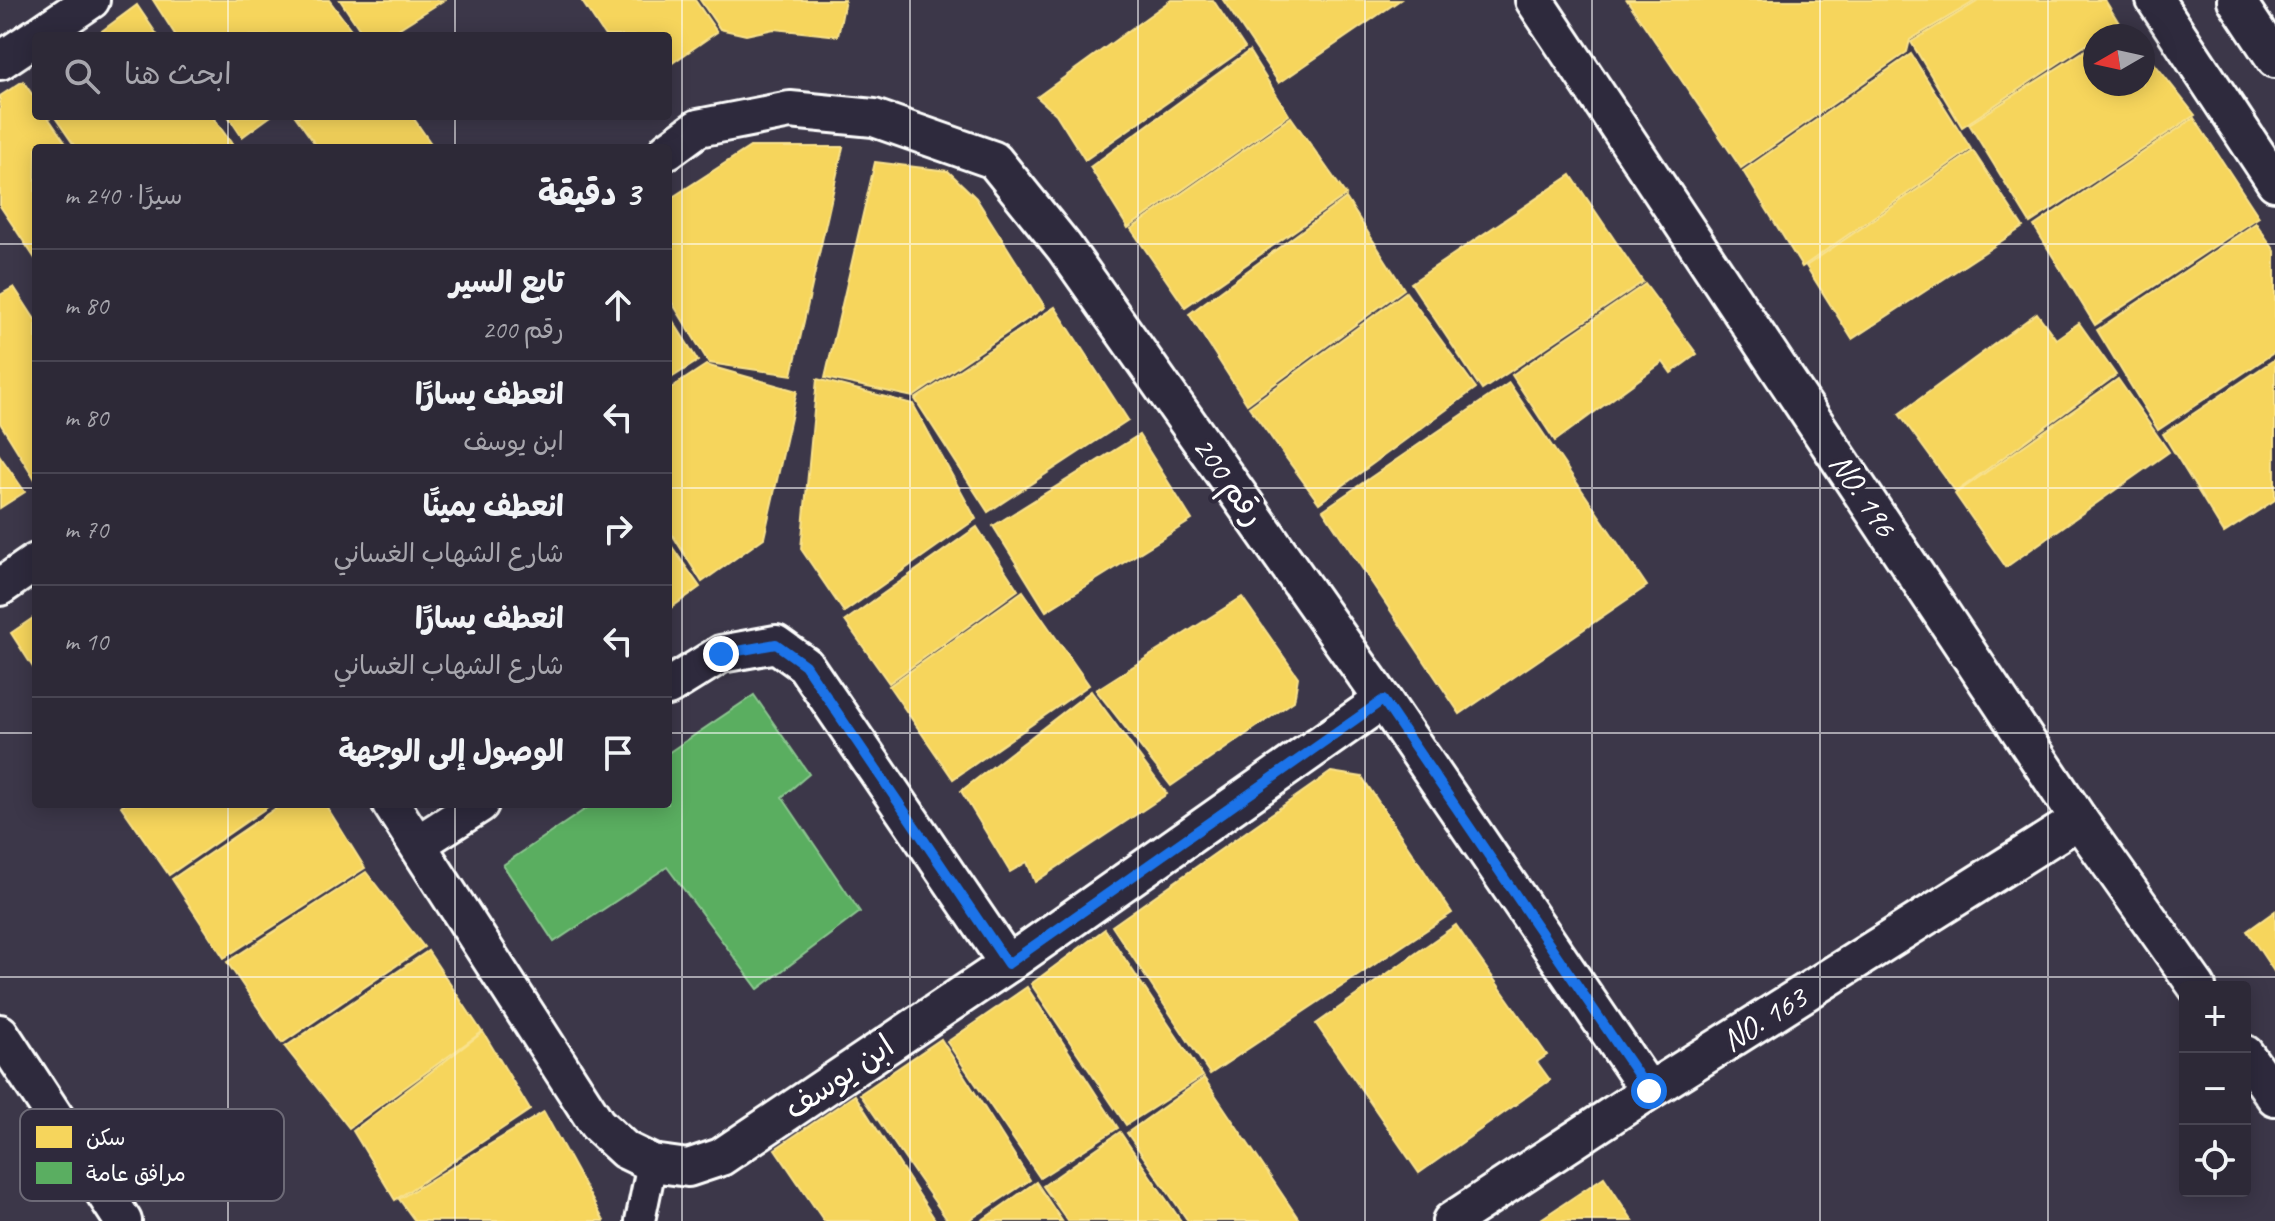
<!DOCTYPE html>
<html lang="ar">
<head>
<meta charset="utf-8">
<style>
	body { margin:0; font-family:Caveat,"Playpen Sans Arabic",sans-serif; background:#35313f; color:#f1f3f6; direction:rtl }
	.controls { position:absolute; right:24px; bottom:24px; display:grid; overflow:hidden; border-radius:8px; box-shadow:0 4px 20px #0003 }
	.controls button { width:72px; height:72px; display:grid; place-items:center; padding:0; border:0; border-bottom:2px solid #484552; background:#2d2937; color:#f1f3f6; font:40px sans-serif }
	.compass { position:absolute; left:2083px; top:24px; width:72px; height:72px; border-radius:50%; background:#2d2937; box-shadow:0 4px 20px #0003; rotate:261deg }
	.stop { position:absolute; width:24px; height:24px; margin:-18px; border:6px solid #1a73e8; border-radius:50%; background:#fff }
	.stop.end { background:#1a73e8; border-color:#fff; box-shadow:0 2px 8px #0008 }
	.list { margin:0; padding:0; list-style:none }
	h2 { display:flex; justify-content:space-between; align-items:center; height:104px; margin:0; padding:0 32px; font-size:34px }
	h2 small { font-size:26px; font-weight:400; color:#a7a6ad }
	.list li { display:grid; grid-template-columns:52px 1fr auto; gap:24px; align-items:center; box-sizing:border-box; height:112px; padding:0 32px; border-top:2px solid #484552 }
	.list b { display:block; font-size:30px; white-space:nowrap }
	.list p { margin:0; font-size:26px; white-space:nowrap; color:#a7a6ad }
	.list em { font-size:26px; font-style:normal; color:#a7a6ad }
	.icon { flex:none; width:44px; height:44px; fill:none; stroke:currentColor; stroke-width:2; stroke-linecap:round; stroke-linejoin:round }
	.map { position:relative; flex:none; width:2275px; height:1221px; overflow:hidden; direction:ltr }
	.search { position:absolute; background:#2d2937; box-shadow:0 4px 20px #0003; left:32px; top:32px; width:640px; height:88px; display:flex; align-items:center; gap:20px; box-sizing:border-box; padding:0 28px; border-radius:8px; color:#a7a6ad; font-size:30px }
	.panel { position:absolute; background:#2d2937; box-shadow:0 4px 20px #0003; left:32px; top:144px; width:640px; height:664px; border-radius:8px; direction:rtl }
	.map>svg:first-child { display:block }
</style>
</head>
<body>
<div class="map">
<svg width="2275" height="1221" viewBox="0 0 2275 1221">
	<rect width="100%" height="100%" fill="#3c3749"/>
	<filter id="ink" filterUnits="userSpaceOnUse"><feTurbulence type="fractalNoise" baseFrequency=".0125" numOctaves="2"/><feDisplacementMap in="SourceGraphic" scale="16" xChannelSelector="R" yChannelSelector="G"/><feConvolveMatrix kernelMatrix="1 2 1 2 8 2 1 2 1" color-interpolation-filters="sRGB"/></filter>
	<g filter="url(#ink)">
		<!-- homes -->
		<g fill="#f6d55c" stroke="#f9e28d" stroke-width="2">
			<path d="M 153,0 L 329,0 L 356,36 L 176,36 Z"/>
			<path d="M 340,0 L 444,0 L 387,36 L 364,36 Z"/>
			<path d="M 581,0 L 695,0 L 717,32 L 668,66 L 668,36 L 605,36 Z"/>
			<path d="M 700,0 L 845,0 L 838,36 L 774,29 L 746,35 L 720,29 Z"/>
			<path d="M 1171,0 L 1213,0 L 1245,48 L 1085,160 L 1056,114 L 1037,97 Z"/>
			<path d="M 1223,0 L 1400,0 L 1279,83 Z"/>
			<path d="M 1627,0 L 1977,0 L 1910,40 L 1907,52 L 1741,168 Z"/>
			<path d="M 1980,0 L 2105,0 L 2119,23 L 2099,36 L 2095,36 L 2095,39 L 1962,127 L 1911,42 Z"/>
			<path d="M 137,5 L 158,36 L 95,36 Z"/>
			<path d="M 2095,44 L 2095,84 L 2143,84 L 2143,49 L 2195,115 L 2030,223 L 1969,124 Z"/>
			<path d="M 1249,51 L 1289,115 L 1128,228 L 1090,167 Z"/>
			<path d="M 1911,54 L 1971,149 L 1802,267 L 1743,171 Z"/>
			<path d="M 23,81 L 36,100 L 36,116 L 47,116 L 69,148 L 36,148 L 34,257 L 0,206 L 0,96 Z"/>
			<path d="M 54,116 L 212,116 L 232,144 L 225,148 L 76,148 Z"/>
			<path d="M 228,116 L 271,116 L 242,137 Z"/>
			<path d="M 295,116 L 412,116 L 434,148 L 318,148 Z"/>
			<path d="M 1291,117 L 1346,195 L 1185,307 L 1131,229 Z"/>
			<path d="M 2194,118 L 2259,217 L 2095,325 L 2034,226 Z"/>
			<path d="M 750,147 L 843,147 L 792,375 L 709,363 L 668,296 L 668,200 Z"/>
			<path d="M 1973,151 L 2023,227 L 1852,339 L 1806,266 Z"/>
			<path d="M 875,162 L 948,171 L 976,198 L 1045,307 L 913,397 L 825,378 Z"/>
			<path d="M 1571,175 L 1643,282 L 1482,390 L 1411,283 Z"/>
			<path d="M 1346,198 L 1404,289 L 1247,404 L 1189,314 Z"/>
			<path d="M 2256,223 L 2275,251 L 2275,352 L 2158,430 L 2097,330 Z"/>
			<path d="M 1645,284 L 1697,354 L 1671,373 L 1663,362 L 1555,441 L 1512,375 Z"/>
			<path d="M 14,287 L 36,321 L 36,481 L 0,423 L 0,295 Z"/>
			<path d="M 1406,292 L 1476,388 L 1319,503 L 1249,407 Z"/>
			<path d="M 1055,307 L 1128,420 L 988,512 L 915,399 Z"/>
			<path d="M 668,313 L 698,361 L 668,380 Z"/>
			<path d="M 2037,313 L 2056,339 L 2079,323 L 2116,375 L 1956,492 L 1899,414 Z"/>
			<path d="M 2275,359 L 2275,500 L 2224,533 L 2163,434 Z"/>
			<path d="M 706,365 L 797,391 L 764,538 L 702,582 L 668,528 L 668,390 Z"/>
			<path d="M 817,379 L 913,404 L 976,519 L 844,612 L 801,549 Z"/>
			<path d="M 2118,379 L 2169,452 L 2006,567 L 1955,494 Z"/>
			<path d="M 1509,383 L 1647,586 L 1460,714 L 1323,510 Z"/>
			<path d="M 1139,435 L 1192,520 L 1046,611 L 993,526 Z"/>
			<path d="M 0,456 L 25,492 L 0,508 Z"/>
			<path d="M 977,527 L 1018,590 L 889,683 L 845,621 Z"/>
			<path d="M 668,541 L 700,587 L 668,610 Z"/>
			<path d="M 1023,591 L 1089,685 L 953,779 L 889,686 Z"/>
			<path d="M 1242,597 L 1298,677 L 1294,701 L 1171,786 L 1096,690 Z"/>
			<path d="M 36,616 L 36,672 L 11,633 Z"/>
			<path d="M 1091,691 L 1167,794 L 1035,882 L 1027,862 L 1010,872 L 961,791 Z"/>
			<path d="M 1331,772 L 1362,777 L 1452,913 L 1210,1074 L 1112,926 Z"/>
			<path d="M 123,804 L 272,804 L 169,875 L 121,806 Z"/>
			<path d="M 282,804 L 325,804 L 365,868 L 224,958 L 172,879 Z"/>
			<path d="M 366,872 L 424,947 L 282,1043 L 227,962 Z"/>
			<path d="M 2275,911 L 2275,973 L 2247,931 Z"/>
			<path d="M 1456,925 L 1547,1055 L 1537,1062 L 1550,1080 L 1419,1173 L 1316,1024 Z"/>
			<path d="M 1105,929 L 1203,1076 L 1126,1125 L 1031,984 Z"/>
			<path d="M 428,951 L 482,1032 L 349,1128 L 285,1047 Z"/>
			<path d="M 1027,987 L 1118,1128 L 1040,1178 L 947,1042 Z"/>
			<path d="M 483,1032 L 530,1110 L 395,1200 L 353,1131 Z"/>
			<path d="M 941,1039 L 1030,1180 L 968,1221 L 948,1221 L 860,1094 Z"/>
			<path d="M 1204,1078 L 1300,1221 L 1188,1221 L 1127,1133 Z"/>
			<path d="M 855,1095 L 936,1221 L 824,1221 L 775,1149 Z"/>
			<path d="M 544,1112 L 604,1221 L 415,1221 L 399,1199 Z"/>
			<path d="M 1120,1132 L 1181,1221 L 1068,1221 L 1043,1186 Z"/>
			<path d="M 1604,1177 L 1633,1221 L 1538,1221 Z"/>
			<path d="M 1036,1182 L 1062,1221 L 981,1221 Z"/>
		</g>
		<!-- public -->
		<path fill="#5aae61" stroke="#8cc690" stroke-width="2" d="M 754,695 L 809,774 L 782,797 L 860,912 L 758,989 L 667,867 L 554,942 L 503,865 L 593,804 L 668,804 L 668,753 Z"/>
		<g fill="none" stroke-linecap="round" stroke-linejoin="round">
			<defs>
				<path id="pedestrian" d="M 640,1221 L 652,1163"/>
				<g id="minor">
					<path d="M 1534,0 L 2079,820 L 2197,987"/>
					<path d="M 2155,0 L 2275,182"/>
					<path d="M 2236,0 L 2275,59"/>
					<path d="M 38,36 L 91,0"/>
					<path d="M 0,61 L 36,37"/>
					<path d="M 668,150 L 698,128 L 790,110 L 874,118 L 994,160 L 1064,247 L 1383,700 L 1649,1091"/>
					<path d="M 0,587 L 36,562"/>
					<path d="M 668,687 L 721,654 L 776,644 L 805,665 L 1008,964"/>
					<path d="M 391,804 L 597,1124 L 625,1150 L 652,1163 L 688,1168 L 721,1157 L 1008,964 L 1383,700"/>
					<path d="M 419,843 L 480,804"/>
					<path d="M 0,1033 L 123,1221"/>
					<path d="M 2245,1054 L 2275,1097"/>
					<path d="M 1451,1221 L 1649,1091 L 2079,820"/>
				</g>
			</defs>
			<!-- pedestrian casing -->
			<use href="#pedestrian" stroke="#fff" stroke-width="34"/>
			<!-- minor casing -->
			<use href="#minor" stroke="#fff" stroke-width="42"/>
			<!-- pedestrian -->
			<use href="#pedestrian" stroke="#2f2a3d" stroke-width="28"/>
			<!-- minor -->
			<use href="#minor" stroke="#2f2a3d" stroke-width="36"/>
		</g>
	</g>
	<g fill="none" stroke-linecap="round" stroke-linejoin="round" filter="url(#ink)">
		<!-- route -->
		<path stroke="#1a73e8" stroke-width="10" d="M 721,654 L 776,644 L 805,665 L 1008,964 L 1383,700 L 1649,1091"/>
	</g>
	<!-- grid -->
	<path fill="none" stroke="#fff" stroke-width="2" stroke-opacity="0.55" d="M 228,0 L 228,36M 455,0 L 455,36M 682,0 L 682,1221M 910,0 L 910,1221M 1138,0 L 1138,1221M 1365,0 L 1365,1221M 1592,0 L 1592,1221M 1820,0 L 1820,1221M 2048,0 L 2048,1221M 228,116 L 228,148M 455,116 L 455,148M 0,244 L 36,244M 668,244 L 2275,244M 0,488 L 36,488M 668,488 L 2275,488M 0,733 L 36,733M 668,733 L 2275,733M 228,804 L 228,1221M 455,804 L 455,1221M 0,977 L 2275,977"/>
	<g text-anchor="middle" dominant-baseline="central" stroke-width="8" stroke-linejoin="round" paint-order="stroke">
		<!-- street labels -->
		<g font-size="32" fill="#fff" stroke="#2f2a3d">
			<text transform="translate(1229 481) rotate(55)">رقم 200</text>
			<text transform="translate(1863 495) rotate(56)">NO. 196</text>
			<text transform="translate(1764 1019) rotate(-32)">NO. 163</text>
			<text transform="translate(839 1077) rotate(-34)">ابن يوسف</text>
		</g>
	</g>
	<!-- legend -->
	<rect x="20" y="1109" width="264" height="92" rx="12" fill="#2f2a3d" stroke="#6d6a77" stroke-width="2"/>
	<rect x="36" y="1126" width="36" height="22" fill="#f6d55c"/>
	<rect x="36" y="1162" width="36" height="22" fill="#5aae61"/>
	<g font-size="22" fill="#fff">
		<text x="86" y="1145">سكن</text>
		<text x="86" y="1181">مرافق عامة</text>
	</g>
</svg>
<div class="controls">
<button>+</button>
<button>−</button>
<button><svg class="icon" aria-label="locate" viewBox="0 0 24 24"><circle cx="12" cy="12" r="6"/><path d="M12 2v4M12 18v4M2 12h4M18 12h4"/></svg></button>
</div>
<svg class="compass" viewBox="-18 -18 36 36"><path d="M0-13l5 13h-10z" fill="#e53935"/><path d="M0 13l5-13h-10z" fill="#a7a6ad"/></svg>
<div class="stop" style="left:1649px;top:1091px"></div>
<div class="stop end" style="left:721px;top:654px"></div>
<div class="search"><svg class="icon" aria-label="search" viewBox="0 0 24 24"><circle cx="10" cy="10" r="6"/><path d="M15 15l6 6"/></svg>ابحث هنا</div>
<section class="panel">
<h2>3 دقيقة<small>سيرًا · 240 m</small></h2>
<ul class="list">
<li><svg class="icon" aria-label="ahead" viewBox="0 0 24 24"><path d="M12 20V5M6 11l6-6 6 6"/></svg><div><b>تابع السير</b><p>رقم 200</p></div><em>80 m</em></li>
<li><svg class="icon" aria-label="left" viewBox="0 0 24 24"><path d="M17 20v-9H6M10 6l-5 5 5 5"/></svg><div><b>انعطف يسارًا</b><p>ابن يوسف</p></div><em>80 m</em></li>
<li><svg class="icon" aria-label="right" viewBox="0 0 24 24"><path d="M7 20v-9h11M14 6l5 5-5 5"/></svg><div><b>انعطف يمينًا</b><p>شارع الشهاب الغساني</p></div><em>70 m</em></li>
<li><svg class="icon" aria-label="left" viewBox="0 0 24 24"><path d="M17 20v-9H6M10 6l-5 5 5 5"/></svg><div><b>انعطف يسارًا</b><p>شارع الشهاب الغساني</p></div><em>10 m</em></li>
<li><svg class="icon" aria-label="arrive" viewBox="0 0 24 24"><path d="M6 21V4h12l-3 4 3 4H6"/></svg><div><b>الوصول إلى الوجهة</b></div></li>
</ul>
</section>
</div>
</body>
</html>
